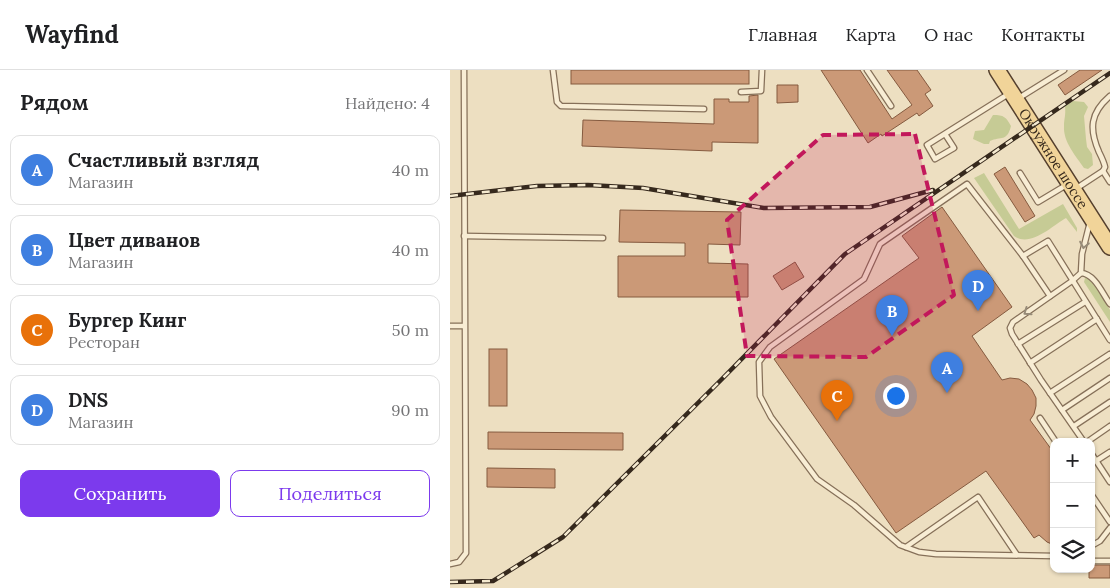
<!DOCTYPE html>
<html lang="ru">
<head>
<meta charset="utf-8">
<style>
	body { margin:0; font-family:Lora,serif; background:#f6f6f6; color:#202124 }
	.controls { position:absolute; right:15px; bottom:15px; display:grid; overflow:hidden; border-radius:10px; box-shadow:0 1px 4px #0004 }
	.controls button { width:45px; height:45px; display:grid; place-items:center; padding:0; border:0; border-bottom:1px solid #e0e0e0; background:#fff; color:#202124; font:25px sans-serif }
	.you { position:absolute; left:445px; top:325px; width:18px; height:18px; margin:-12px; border:4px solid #fff; border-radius:50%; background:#1a73e8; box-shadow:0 0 0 8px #1a73e833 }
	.badge { display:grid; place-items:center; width:32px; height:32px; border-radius:50%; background:#7c3aed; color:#fff; font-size:16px; font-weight:700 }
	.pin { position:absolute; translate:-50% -41px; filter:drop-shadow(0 1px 2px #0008) }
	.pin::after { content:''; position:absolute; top:26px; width:18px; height:15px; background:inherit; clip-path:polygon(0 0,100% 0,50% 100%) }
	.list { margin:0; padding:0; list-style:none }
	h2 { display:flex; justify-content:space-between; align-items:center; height:65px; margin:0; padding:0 20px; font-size:21px }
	h2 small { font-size:16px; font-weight:400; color:#757577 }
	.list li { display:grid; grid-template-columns:32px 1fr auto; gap:15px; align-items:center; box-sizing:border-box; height:70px; margin:0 10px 10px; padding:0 10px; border:1px solid #e0e0e0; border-radius:10px }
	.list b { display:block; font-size:19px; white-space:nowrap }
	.list p { margin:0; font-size:16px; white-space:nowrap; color:#757577 }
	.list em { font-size:16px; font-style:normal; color:#757577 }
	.actions { display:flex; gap:10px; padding:15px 20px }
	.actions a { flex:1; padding:11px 0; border:1px solid #7c3aed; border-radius:10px; text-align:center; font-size:18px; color:#7c3aed }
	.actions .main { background:#7c3aed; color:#fff }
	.icon { flex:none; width:28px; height:28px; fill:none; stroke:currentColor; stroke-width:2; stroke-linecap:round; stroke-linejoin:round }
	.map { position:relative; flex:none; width:660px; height:518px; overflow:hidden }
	header { display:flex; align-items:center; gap:30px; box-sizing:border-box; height:70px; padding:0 25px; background:#fff; border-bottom:1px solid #e0e0e0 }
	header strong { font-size:24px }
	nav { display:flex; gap:28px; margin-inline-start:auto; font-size:18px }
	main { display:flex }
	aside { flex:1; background:#fff }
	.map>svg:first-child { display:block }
</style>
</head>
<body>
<header>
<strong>Wayfind</strong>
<nav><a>Главная</a><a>Карта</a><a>О нас</a><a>Контакты</a></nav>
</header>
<main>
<aside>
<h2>Рядом<small>Найдено: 4</small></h2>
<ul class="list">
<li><span class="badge" style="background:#3f7fe0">A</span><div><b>Счастливый взгляд</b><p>Магазин</p></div><em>40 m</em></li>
<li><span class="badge" style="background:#3f7fe0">B</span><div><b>Цвет диванов</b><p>Магазин</p></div><em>40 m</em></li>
<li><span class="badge" style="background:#e8710a">C</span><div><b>Бургер Кинг</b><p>Ресторан</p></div><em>50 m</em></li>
<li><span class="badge" style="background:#3f7fe0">D</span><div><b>DNS</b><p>Магазин</p></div><em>90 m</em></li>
</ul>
<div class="actions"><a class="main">Сохранить</a><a>Поделиться</a></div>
</aside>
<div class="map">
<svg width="660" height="518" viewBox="0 0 660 518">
	<rect width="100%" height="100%" fill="#eddfc1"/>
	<!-- green -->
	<g fill="#c6cb95">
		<path d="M 623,31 L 634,32 L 638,37 L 634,46 L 636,69 L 637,77 L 642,84 L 643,95 L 638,99 L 634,98 C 626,86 613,72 614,56 C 614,48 616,46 615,36 Z"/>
		<path d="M 543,45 C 554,45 556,47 561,56 C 557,72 551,66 540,71 L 539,74 L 534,74 L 523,69 L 525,61 L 534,60 Z"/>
		<path d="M 534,103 L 569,159 L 613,134 L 627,158 L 627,162 L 616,148 C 602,156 580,178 564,166 L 524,108 Z"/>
		<path d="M 635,208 L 640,208 L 660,240 L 660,252 L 634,212 Z"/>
	</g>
	<!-- building -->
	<g fill="#cb9977" stroke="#855a3f">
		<rect x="121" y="0" width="178" height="14"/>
		<path d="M 371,0 L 410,0 L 442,49 L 462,35 L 437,0 L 467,0 L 481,20 L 475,24 L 483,36 L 469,46 L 467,43 L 432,66 L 431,64 L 418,73 Z"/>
		<path d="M 630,0 L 652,0 L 615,25 L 608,15 Z"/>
		<path d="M 327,15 L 348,15 L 348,32 L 327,33 Z"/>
		<path d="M 308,25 L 308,73 L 262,72 L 262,81 L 132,76 L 133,50 L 264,54 L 264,29 L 279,29 L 279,32 L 299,32 L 299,26 Z"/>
		<path d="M 555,97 L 585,146 L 575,152 L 544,104 Z"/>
		<path d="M 492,137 L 562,237 L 522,266 L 552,310 L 560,308 L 569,309 L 577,314 L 582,320 L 586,328 L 586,336 L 584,344 L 580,350 L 604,383 L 604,475 L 597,472 L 589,465 L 584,468 L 536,401 L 446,463 L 324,289 L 469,188 L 452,166 Z"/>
		<path d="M 170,140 L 291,142 L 290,175 L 258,174 L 258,193 L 298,194 L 298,227 L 168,227 L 168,186 L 235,186 L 235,173 L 169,172 Z"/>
		<path d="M 345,192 L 354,207 L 332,220 L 323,206 Z"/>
		<rect x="39" y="279" width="18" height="57"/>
		<path d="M 38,362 L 173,363 L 173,380 L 38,379 Z"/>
		<path d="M 37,398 L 105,399 L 105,418 L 37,417 Z"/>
		<path d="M 641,495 L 660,495 L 660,508 L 639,508 L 639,499 L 641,499 Z"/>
	</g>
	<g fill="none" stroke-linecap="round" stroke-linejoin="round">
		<defs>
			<g id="service">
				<path d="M 103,0 L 107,32 L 111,36 L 254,39"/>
				<path d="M 417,0 L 441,36"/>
				<path d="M 291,22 L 311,21 L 312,0"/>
				<path d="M 569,28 L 614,0"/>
				<path d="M 495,64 L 504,78 L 485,89 L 477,75 L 560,23"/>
				<path d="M 653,101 L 660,112"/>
				<path d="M 570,103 L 588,132 L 618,114"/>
				<path d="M 627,118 L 653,101 L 655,97 C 654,92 652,88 649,82 C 639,59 640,43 660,26"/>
				<path d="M 14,166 L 153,168"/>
				<path d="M 573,186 L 517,114 L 430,174 L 414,209 L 320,277 L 309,292 L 310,326 L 321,347 L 367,409 L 404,435 L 450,475 L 469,482 L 486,484 L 604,486"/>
				<path d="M 631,203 C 645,204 652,223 660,234"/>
				<path d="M 600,226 L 573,186 L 598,171 L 660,270"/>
				<path d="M 0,256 L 14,256"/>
				<path d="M 568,274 L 635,232"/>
				<path d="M 580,293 L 647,249"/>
				<path d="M 600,323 L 660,284"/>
				<path d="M 612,340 L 660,308"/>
				<path d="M 590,348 L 606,372"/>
				<path d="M 624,356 L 660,332"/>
				<path d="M 634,372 L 591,310 L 562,264 L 560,258 L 563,252 L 622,211 L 631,203 L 632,184 L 640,152"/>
				<path d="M 637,372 L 660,356"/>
				<path d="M 641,383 L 660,412"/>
				<path d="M 646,391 L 660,382"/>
				<path d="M 641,424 L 660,452"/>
				<path d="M 641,476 L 650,471 L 660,458"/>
				<path d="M 456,477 L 528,427 L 567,485"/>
				<path d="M 645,491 L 660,491"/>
				<path d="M 0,494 L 9,492 L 16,483 L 14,0"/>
			</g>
			<g id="primary">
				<path id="s1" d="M 547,0 L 660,177"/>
			</g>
		</defs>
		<!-- service casing -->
		<use href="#service" stroke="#867059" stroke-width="7"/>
		<!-- primary casing -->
		<use href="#primary" stroke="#543f2d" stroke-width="18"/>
		<!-- service -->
		<use href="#service" stroke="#f8edd4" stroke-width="4.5"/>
		<!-- primary -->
		<use href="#primary" stroke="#f1d499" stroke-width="15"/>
		<defs>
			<g id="rail">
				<path d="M 0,126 L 87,116 L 138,115 L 193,118 L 314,138 L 420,137 L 483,120"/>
				<path d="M 0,512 L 43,511 L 113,467 L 271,310 L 395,184 L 660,3"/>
			</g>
		</defs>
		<!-- rail casing -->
		<use href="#rail" stroke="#36291d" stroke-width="4.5"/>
		<!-- rail -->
		<use href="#rail" stroke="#f5ead0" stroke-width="2.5" stroke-dasharray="8" stroke-linecap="butt"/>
	</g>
	<!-- one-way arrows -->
	<defs><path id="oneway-chevron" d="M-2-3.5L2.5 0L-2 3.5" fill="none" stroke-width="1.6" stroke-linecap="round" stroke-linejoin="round" transform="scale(1.25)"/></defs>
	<g stroke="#978b78">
		<use href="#oneway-chevron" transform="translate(634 175) rotate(101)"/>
		<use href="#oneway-chevron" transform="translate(577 242) rotate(145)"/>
	</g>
	<!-- marked area -->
	<path fill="#c2185b" fill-opacity="0.2" stroke="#c2185b" stroke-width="4" stroke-dasharray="10 6" stroke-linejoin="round" d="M 465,64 L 504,225 L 416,287 L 297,286 L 277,150 L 373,65 Z"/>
	<g text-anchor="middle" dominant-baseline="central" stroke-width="4" stroke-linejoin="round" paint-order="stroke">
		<!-- street labels -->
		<g font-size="14" fill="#36291d" stroke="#f5ead0">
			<text stroke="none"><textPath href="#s1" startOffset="105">Окружное шоссе</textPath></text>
		</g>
	</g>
</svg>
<div class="controls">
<button>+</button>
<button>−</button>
<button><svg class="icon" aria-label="layers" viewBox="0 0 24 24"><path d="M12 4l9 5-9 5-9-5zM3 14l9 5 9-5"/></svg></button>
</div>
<div class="you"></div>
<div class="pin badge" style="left:497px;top:323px;background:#3f7fe0">A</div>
<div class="pin badge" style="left:442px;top:266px;background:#3f7fe0">B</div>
<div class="pin badge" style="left:387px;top:351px;background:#e8710a">C</div>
<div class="pin badge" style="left:528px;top:241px;background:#3f7fe0">D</div>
</div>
</main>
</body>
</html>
